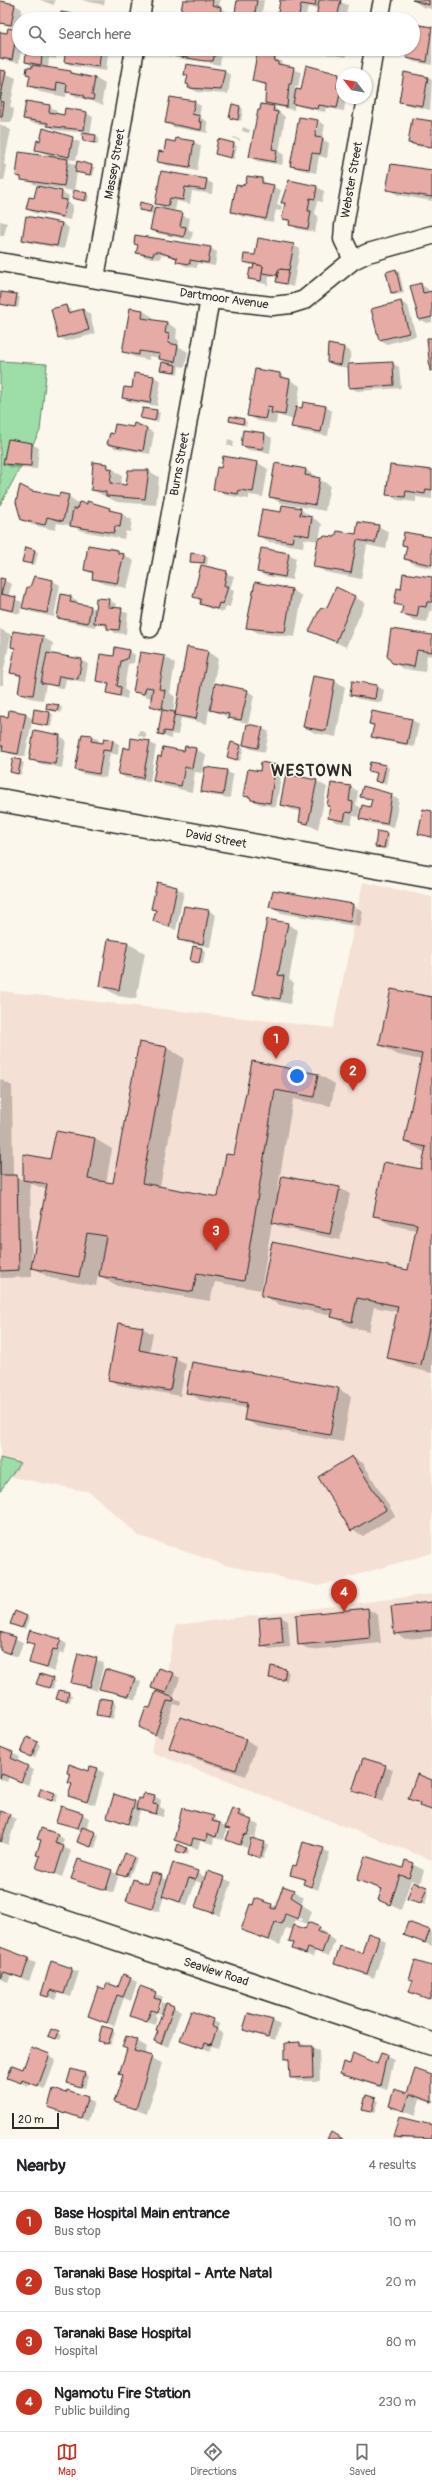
<!DOCTYPE html>
<html lang="en">
<head>
<meta charset="utf-8">
<style>
	body { margin:0; font-family:Pangolin,sans-serif; background:#f6f6f6; color:#202124 }
	.compass { position:absolute; left:336px; top:68px; width:36px; height:36px; border-radius:50%; background:#fff; box-shadow:0 1px 3px #0004; rotate:301deg }
	.scale { position:absolute; left:12px; bottom:10px; width:47px; box-sizing:border-box; padding-left:4px; border:2px solid #2b2b2b; border-top:0; font-size:11px; line-height:14px; white-space:nowrap; color:#2b2b2b; -webkit-text-stroke:3px #fbf7ec; paint-order:stroke }
	.you { position:absolute; left:297px; top:1076px; width:14px; height:14px; margin:-10px; border:3px solid #fff; border-radius:50%; background:#1a73e8; box-shadow:0 0 0 6px #1a73e833 }
	.badge { display:grid; place-items:center; width:26px; height:26px; border-radius:50%; background:#c8321e; color:#fff; font-size:13px; font-weight:700 }
	.pin { position:absolute; translate:-50% -33px; filter:drop-shadow(0 1px 2px #0008) }
	.pin::after { content:''; position:absolute; top:21px; width:14px; height:12px; background:inherit; clip-path:polygon(0 0,100% 0,50% 100%) }
	.list { margin:0; padding:0; list-style:none }
	h2 { display:flex; justify-content:space-between; align-items:center; height:52px; margin:0; padding:0 16px; font-size:17px }
	h2 small { font-size:13px; font-weight:400; color:#757577 }
	.list li { display:grid; grid-template-columns:26px 1fr auto; gap:12px; align-items:center; box-sizing:border-box; height:60px; padding:0 16px; border-top:1px solid #e0e0e0 }
	.list b { display:block; font-size:15px; white-space:nowrap }
	.list p { margin:0; font-size:13px; white-space:nowrap; color:#757577 }
	.list em { font-size:13px; font-style:normal; color:#757577 }
	.icon { flex:none; width:22px; height:22px; fill:none; stroke:currentColor; stroke-width:2; stroke-linecap:round; stroke-linejoin:round }
	.map { position:relative; flex:none; width:432px; height:2139px; overflow:hidden }
	.search { position:absolute; background:#fff; box-shadow:0 1px 3px #0004; left:12px; right:12px; top:12px; height:44px; display:flex; align-items:center; gap:10px; box-sizing:border-box; padding:0 14px; border-radius:22px; color:#757577; font-size:15px }
	.sheet { height:292px; background:#fff }
	nav { display:flex; justify-content:space-around; align-items:center; box-sizing:border-box; height:56px; border-top:1px solid #e0e0e0; background:#fff; font-size:11px; color:#757577 }
	nav a { display:grid; justify-items:center; gap:2px }
	nav .on { color:#c8321e }
	.map>svg:first-child { display:block }
</style>
</head>
<body>
<div class="map">
<svg width="432" height="2139" viewBox="0 0 432 2139">
	<rect width="100%" height="100%" fill="#fbf7ec"/>
	<filter id="ink" filterUnits="userSpaceOnUse"><feTurbulence type="fractalNoise" baseFrequency=".025" numOctaves="2"/><feDisplacementMap in="SourceGraphic" scale="8" xChannelSelector="R" yChannelSelector="G"/><feConvolveMatrix kernelMatrix="1 2 1 2 8 2 1 2 1" color-interpolation-filters="sRGB"/></filter>
	<g filter="url(#ink)">
		<!-- built -->
		<g fill="#f5e0d6">
			<path d="M 363,882 L 432,897 L 432,1553 L 319,1586 L 225,1565 L 139,1536 L 90,1492 L 0,1475 L 0,991 L 333,1028 Z"/>
			<path d="M 432,1594 L 432,1860 L 151,1752 L 176,1625 Z"/>
		</g>
		<!-- green -->
		<g fill="#9ddda7" stroke="#648469">
			<path d="M 0,361 L 47,364 L 40,431 L 0,505 Z"/>
			<path d="M 0,1458 L 20,1463 L 0,1491 Z"/>
		</g>
		<!-- shadow -->
		<g fill="#0003" fill-rule="evenodd">
			<path d="M 40,0 L 55,0 L 54,5 Z"/>
			<path d="M 81,0 L 105,0 L 104,5 Z"/>
			<path d="M 184,0 L 220,0 L 219,7 L 228,12 L 226,19 L 189,19 L 182,10 Z"/>
			<path d="M 238,0 L 264,0 L 261,19 L 235,19 Z"/>
			<path d="M 281,0 L 336,0 L 348,5 L 345,19 L 319,19 L 317,18 L 319,9 L 308,7 L 305,19 L 286,16 L 279,12 Z"/>
			<path d="M 413,0 L 432,0 L 432,9 L 423,7 Z"/>
			<path d="M 0,2 L 15,5 L 22,9 L 18,29 L 0,23 Z"/>
			<path d="M 413,25 L 432,28 L 432,65 L 414,62 L 407,58 L 409,49 L 413,49 Z"/>
			<path d="M 17,31 L 19,32 L 19,49 L 57,49 L 56,59 L 49,58 L 48,69 L 71,72 L 95,78 L 105,84 L 102,101 L 104,105 L 77,97 L 67,91 L 66,97 L 40,92 L 29,86 L 31,76 L 27,73 L 33,66 L 26,62 L 27,54 L 21,50 L 19,63 L 0,59 L 0,33 L 8,35 Z"/>
			<path d="M 67,49 L 101,50 L 108,54 L 106,71 L 72,66 L 65,62 Z"/>
			<path d="M 171,49 L 210,49 L 221,57 L 220,65 L 177,58 L 170,54 ZM 176,55 L 210,61 L 209,63 L 176,57 Z"/>
			<path d="M 293,49 L 315,49 L 314,54 Z"/>
			<path d="M 347,49 L 346,57 L 326,54 L 319,50 Z"/>
			<path d="M 275,58 L 282,62 L 281,64 L 301,72 L 298,87 L 295,87 L 295,90 L 302,91 L 307,67 L 342,77 L 342,98 L 346,98 L 344,111 L 326,108 L 325,112 L 301,107 L 294,103 L 294,110 L 273,106 L 266,102 L 267,86 L 253,81 Z"/>
			<path d="M 0,71 L 16,78 L 10,107 L 14,109 L 12,122 L 0,122 Z"/>
			<path d="M 224,71 L 231,75 L 228,94 L 197,92 L 190,88 L 189,76 L 186,74 Z"/>
			<path d="M 428,78 L 432,80 L 430,110 L 407,105 L 400,101 Z"/>
			<path d="M 194,102 L 201,106 L 199,117 L 207,121 L 208,133 L 173,127 L 166,123 Z"/>
			<path d="M 49,106 L 56,110 L 56,114 L 65,116 L 86,113 L 93,117 L 90,135 L 99,138 L 98,144 L 84,140 L 89,133 L 55,130 L 48,125 L 31,123 L 24,119 Z"/>
			<path d="M 240,107 L 243,109 L 241,121 L 230,118 Z"/>
			<path d="M 274,107 L 285,117 L 279,152 L 284,155 L 282,165 L 257,161 L 250,157 Z"/>
			<path d="M 300,118 L 318,121 L 325,125 L 322,139 L 329,143 L 327,158 L 319,156 L 316,173 L 298,169 L 291,165 ZM 317,122 L 319,122 L 315,142 L 313,141 Z"/>
			<path d="M 432,122 L 432,149 L 416,146 L 409,142 Z"/>
			<path d="M 0,124 L 11,130 L 4,164 L 7,166 L 4,181 L 0,180 Z"/>
			<path d="M 243,127 L 250,130 L 249,133 L 242,131 Z"/>
			<path d="M 43,130 L 80,142 L 76,160 L 65,159 L 77,166 L 95,167 L 93,176 L 77,172 L 74,191 L 40,186 L 40,188 L 62,192 L 69,196 L 68,202 L 73,205 L 70,220 L 34,213 L 27,209 L 35,199 L 38,186 L 17,176 L 58,159 L 36,150 L 41,142 Z"/>
			<path d="M 233,137 L 240,139 L 240,141 L 233,138 Z"/>
			<path d="M 176,139 L 194,142 L 201,146 L 197,171 L 165,165 L 158,161 L 176,143 Z"/>
			<path d="M 234,144 L 237,146 L 234,159 L 216,154 Z"/>
			<path d="M 432,171 L 432,201 L 398,195 L 387,189 Z"/>
			<path d="M 161,173 L 206,180 L 213,184 L 212,194 L 192,191 L 190,204 L 177,201 L 175,210 L 163,208 L 156,204 Z"/>
			<path d="M 262,179 L 268,185 L 281,190 L 277,204 L 282,206 L 281,211 L 276,210 L 273,222 L 240,216 L 233,212 L 241,187 Z"/>
			<path d="M 290,182 L 317,187 L 324,191 L 322,202 L 317,201 L 315,214 L 318,216 L 315,232 L 297,229 L 283,218 L 286,204 L 283,202 Z"/>
			<path d="M 86,194 L 89,196 L 88,202 L 73,198 Z"/>
			<path d="M 152,206 L 190,218 L 188,229 L 193,232 L 191,240 L 159,234 L 152,229 L 155,215 L 140,210 Z"/>
			<path d="M 0,221 L 7,223 L 4,236 L 0,236 Z"/>
			<path d="M 62,223 L 69,228 L 64,249 L 30,243 L 23,239 Z"/>
			<path d="M 135,243 L 210,248 L 217,252 L 215,266 L 197,263 L 197,268 L 185,266 L 178,261 L 178,259 L 167,256 L 161,255 L 160,259 L 144,257 L 137,252 L 139,246 Z"/>
			<path d="M 293,245 L 300,249 L 293,287 L 277,282 L 278,277 L 269,276 L 268,285 L 249,279 L 254,266 L 244,261 Z"/>
			<path d="M 396,270 L 399,272 L 404,293 L 395,295 L 392,293 Z"/>
			<path d="M 420,284 L 428,289 L 429,293 L 432,292 L 432,322 L 427,323 L 419,319 Z"/>
			<path d="M 0,291 L 20,297 L 18,308 L 0,303 Z"/>
			<path d="M 401,302 L 408,306 L 416,336 L 387,344 L 380,340 Z"/>
			<path d="M 66,306 L 74,313 L 83,310 L 90,314 L 95,334 L 66,341 L 59,337 Z"/>
			<path d="M 143,311 L 153,317 L 152,321 L 167,323 L 177,329 L 176,338 L 179,341 L 178,346 L 188,352 L 185,367 L 179,366 L 178,374 L 161,370 L 171,365 L 160,358 L 149,356 L 149,360 L 134,357 L 124,351 Z"/>
			<path d="M 329,345 L 344,348 L 351,352 L 349,365 L 392,363 L 399,367 L 401,388 L 357,391 L 350,387 L 349,368 L 335,366 L 328,362 Z"/>
			<path d="M 256,370 L 280,374 L 300,386 L 297,408 L 326,407 L 332,411 L 328,436 L 299,431 L 292,427 L 294,420 L 277,415 L 276,424 L 258,421 L 248,415 Z"/>
			<path d="M 135,374 L 154,377 L 161,381 L 157,406 L 130,402 L 123,398 L 133,389 Z"/>
			<path d="M 156,411 L 160,413 L 158,422 L 142,417 Z"/>
			<path d="M 244,420 L 247,422 L 246,426 L 230,421 Z"/>
			<path d="M 147,429 L 154,433 L 150,454 L 115,448 L 108,444 L 114,435 Z"/>
			<path d="M 265,434 L 272,438 L 270,453 L 249,450 L 242,446 Z"/>
			<path d="M 228,439 L 234,441 L 233,447 L 227,445 Z"/>
			<path d="M 32,444 L 39,448 L 37,469 L 11,468 L 4,464 Z"/>
			<path d="M 258,463 L 268,469 L 263,497 L 249,495 L 249,499 L 225,495 L 214,489 L 221,469 Z"/>
			<path d="M 108,465 L 122,476 L 121,485 L 127,486 L 129,471 L 149,471 L 159,477 L 156,505 L 117,502 L 92,490 Z"/>
			<path d="M 306,470 L 316,476 L 316,478 L 330,485 L 325,511 L 281,503 L 270,497 Z"/>
			<path d="M 432,471 L 432,499 L 416,497 L 416,502 L 397,500 L 387,494 Z"/>
			<path d="M 32,491 L 60,497 L 68,496 L 78,503 L 96,504 L 122,514 L 132,520 L 130,532 L 126,531 L 124,539 L 82,531 L 73,526 L 57,523 L 55,530 L 32,525 L 22,519 Z"/>
			<path d="M 300,509 L 322,524 L 319,540 L 356,535 L 378,526 L 389,532 L 386,549 L 367,545 L 361,579 L 325,572 L 315,566 L 319,541 L 304,539 L 303,547 L 269,542 L 258,536 L 282,513 Z"/>
			<path d="M 432,538 L 432,568 L 416,565 L 405,559 L 407,547 L 403,545 Z"/>
			<path d="M 262,549 L 289,554 L 296,558 L 292,580 L 265,576 L 258,571 Z"/>
			<path d="M 35,551 L 38,552 L 35,565 L 23,561 Z"/>
			<path d="M 118,551 L 134,561 L 127,588 L 104,584 L 93,578 L 94,575 L 85,570 Z"/>
			<path d="M 204,556 L 208,557 L 207,565 L 191,561 Z"/>
			<path d="M 202,566 L 234,576 L 230,589 L 234,591 L 230,607 L 226,606 L 224,612 L 208,608 L 194,596 Z"/>
			<path d="M 34,578 L 53,581 L 60,585 L 54,617 L 31,612 L 24,608 Z"/>
			<path d="M 432,578 L 432,612 L 429,611 L 427,622 L 413,620 L 402,614 L 403,608 L 396,604 L 402,590 Z"/>
			<path d="M 0,579 L 12,584 L 8,597 L 22,602 L 20,614 L 0,609 Z"/>
			<path d="M 292,590 L 302,596 L 295,637 L 258,633 L 248,627 Z"/>
			<path d="M 71,597 L 78,601 L 77,604 L 96,609 L 97,599 L 109,600 L 116,604 L 115,609 L 128,613 L 126,634 L 115,633 L 108,627 L 96,623 L 95,627 L 65,621 L 58,617 Z"/>
			<path d="M 355,597 L 365,603 L 346,647 L 311,631 Z"/>
			<path d="M 0,629 L 11,635 L 3,674 L 3,685 L 0,685 Z"/>
			<path d="M 432,636 L 432,656 L 427,655 L 425,672 L 404,669 L 393,663 Z"/>
			<path d="M 42,637 L 53,643 L 51,654 L 81,660 L 88,664 L 85,682 L 66,679 L 64,689 L 46,684 L 43,700 L 29,698 L 19,692 L 21,678 L 12,672 L 15,649 L 12,647 Z"/>
			<path d="M 188,648 L 208,652 L 218,658 L 212,693 L 247,691 L 254,695 L 248,725 L 262,728 L 269,732 L 265,752 L 251,749 L 244,745 L 248,723 L 237,721 L 209,709 L 207,724 L 181,718 L 178,735 L 171,734 L 171,739 L 159,734 L 163,712 L 151,706 L 152,699 L 134,691 L 165,657 L 175,663 L 170,693 L 175,697 L 173,713 L 176,714 Z"/>
			<path d="M 128,650 L 135,655 L 134,663 L 128,664 L 124,689 L 128,692 L 127,699 L 108,693 L 109,686 L 97,681 L 115,657 Z"/>
			<path d="M 313,678 L 335,681 L 345,687 L 336,737 L 315,733 L 304,727 Z"/>
			<path d="M 377,686 L 384,690 L 382,703 L 358,699 L 351,695 Z"/>
			<path d="M 58,706 L 62,707 L 61,713 L 47,709 Z"/>
			<path d="M 35,710 L 53,714 L 51,727 L 32,722 L 25,757 L 10,754 L 3,750 L 0,747 L 0,720 L 25,714 L 33,719 Z"/>
			<path d="M 412,720 L 419,724 L 414,747 L 380,740 L 373,736 L 375,726 L 370,724 Z"/>
			<path d="M 139,730 L 146,733 L 146,738 L 138,735 Z"/>
			<path d="M 60,736 L 66,740 L 62,768 L 37,763 L 30,759 Z"/>
			<path d="M 92,736 L 99,740 L 98,743 L 103,744 L 112,740 L 119,744 L 118,755 L 110,753 L 106,778 L 83,774 L 76,770 Z"/>
			<path d="M 149,742 L 156,746 L 150,782 L 126,778 L 119,774 L 130,750 Z"/>
			<path d="M 241,746 L 244,748 L 240,761 L 228,757 Z"/>
			<path d="M 196,749 L 206,755 L 202,773 L 195,772 L 192,792 L 164,786 L 154,780 L 162,758 Z"/>
			<path d="M 13,759 L 24,763 L 21,775 L 14,773 Z"/>
			<path d="M 275,766 L 282,770 L 276,807 L 259,804 L 245,795 L 260,772 Z"/>
			<path d="M 386,766 L 389,768 L 386,784 L 376,781 L 378,773 L 369,770 Z"/>
			<path d="M 226,771 L 233,775 L 230,798 L 209,795 L 202,791 Z"/>
			<path d="M 316,781 L 327,787 L 318,829 L 300,822 L 302,812 L 292,810 L 281,804 Z"/>
			<path d="M 351,787 L 358,791 L 356,805 L 360,807 L 359,817 L 353,816 L 351,824 L 336,822 L 329,818 L 331,807 L 328,805 Z"/>
			<path d="M 363,787 L 399,799 L 394,827 L 368,823 L 361,818 L 371,808 L 372,801 L 362,796 Z"/>
			<path d="M 432,812 L 432,839 L 419,833 Z"/>
			<path d="M 386,834 L 389,836 L 387,850 L 376,846 Z"/>
			<path d="M 177,888 L 184,892 L 176,930 L 154,921 L 156,911 L 152,908 Z"/>
			<path d="M 352,905 L 363,911 L 360,927 L 281,913 L 271,907 Z"/>
			<path d="M 185,907 L 209,911 L 216,915 L 210,947 L 186,943 L 179,939 Z"/>
			<path d="M 287,924 L 298,930 L 289,979 L 294,983 L 290,1004 L 265,999 L 254,993 Z"/>
			<path d="M 127,943 L 145,953 L 136,999 L 118,996 L 101,986 Z"/>
			<path d="M 194,947 L 205,951 L 203,964 L 191,961 Z"/>
			<path d="M 432,998 L 432,1373 L 406,1367 L 388,1357 L 398,1312 L 374,1307 L 369,1331 L 350,1327 L 333,1316 L 280,1305 L 262,1295 L 408,1271 L 416,1230 L 391,1225 L 374,1215 L 422,1170 L 426,1153 L 405,1142 L 422,1060 L 398,1055 L 380,1045 Z"/>
			<path d="M 140,1043 L 167,1048 L 184,1058 L 160,1187 L 218,1198 L 235,1157 L 253,1063 L 318,1074 L 335,1084 L 331,1106 L 293,1099 L 277,1193 L 339,1188 L 350,1194 L 340,1240 L 283,1228 L 272,1222 L 261,1290 L 215,1282 L 210,1301 L 118,1286 L 98,1275 L 96,1286 L 50,1278 L 32,1267 L 32,1277 L 0,1278 L 0,1079 L 12,1086 L 13,1176 L 24,1180 L 24,1156 L 51,1161 L 95,1139 L 112,1149 L 106,1183 L 113,1184 ZM 30,1183 L 47,1190 L 32,1266 Z"/>
			<path d="M 142,1328 L 153,1334 L 149,1353 L 176,1358 L 186,1364 L 180,1396 L 119,1385 L 109,1380 Z"/>
			<path d="M 338,1389 L 351,1396 L 343,1442 L 259,1427 L 245,1420 L 247,1408 L 200,1400 L 187,1392 Z"/>
			<path d="M 352,1457 L 363,1463 L 395,1516 L 363,1536 L 352,1530 Z"/>
			<path d="M 432,1603 L 432,1637 L 405,1639 L 395,1633 Z"/>
			<path d="M 368,1609 L 378,1615 L 381,1643 L 310,1650 L 299,1644 Z"/>
			<path d="M 26,1617 L 29,1618 L 25,1629 L 14,1625 Z"/>
			<path d="M 281,1617 L 288,1621 L 290,1647 L 269,1649 L 262,1645 Z"/>
			<path d="M 0,1633 L 23,1642 L 18,1657 L 0,1651 Z"/>
			<path d="M 60,1640 L 67,1644 L 64,1654 L 60,1652 L 54,1672 L 30,1662 L 35,1645 L 28,1641 Z"/>
			<path d="M 79,1654 L 104,1663 L 97,1691 L 72,1682 Z"/>
			<path d="M 272,1667 L 289,1672 L 287,1681 L 270,1677 Z"/>
			<path d="M 173,1674 L 180,1678 L 173,1698 L 181,1702 L 180,1706 L 174,1704 L 162,1738 L 148,1732 L 151,1709 L 163,1694 L 152,1687 Z"/>
			<path d="M 134,1678 L 141,1682 L 136,1700 L 100,1688 Z"/>
			<path d="M 52,1679 L 55,1681 L 53,1689 L 41,1685 Z"/>
			<path d="M 59,1691 L 72,1695 L 70,1702 L 58,1698 Z"/>
			<path d="M 112,1701 L 116,1703 L 113,1719 L 97,1715 Z"/>
			<path d="M 180,1718 L 246,1740 L 256,1746 L 246,1776 L 181,1754 L 171,1748 Z"/>
			<path d="M 37,1743 L 40,1745 L 35,1758 L 25,1754 Z"/>
			<path d="M 0,1748 L 20,1757 L 18,1762 L 34,1770 L 28,1785 L 9,1777 L 7,1782 L 0,1779 Z"/>
			<path d="M 363,1759 L 393,1770 L 383,1802 L 353,1790 Z"/>
			<path d="M 97,1769 L 104,1773 L 95,1805 L 69,1796 L 73,1784 L 72,1775 L 68,1772 L 89,1772 Z"/>
			<path d="M 432,1781 L 432,1811 L 410,1798 Z"/>
			<path d="M 55,1794 L 58,1795 L 56,1802 L 43,1797 Z"/>
			<path d="M 115,1796 L 138,1804 L 154,1796 L 161,1800 L 160,1807 L 165,1810 L 163,1817 L 140,1811 L 135,1827 L 115,1820 L 108,1816 Z"/>
			<path d="M 239,1811 L 246,1816 L 246,1819 L 259,1825 L 254,1840 L 268,1845 L 263,1859 L 248,1853 L 253,1836 L 251,1836 L 247,1848 L 227,1840 L 231,1830 L 227,1828 L 224,1840 L 214,1838 L 213,1844 L 200,1841 L 198,1849 L 175,1840 L 213,1817 L 226,1828 Z"/>
			<path d="M 0,1812 L 16,1819 L 8,1845 L 0,1842 Z"/>
			<path d="M 82,1814 L 89,1818 L 86,1830 L 99,1835 L 95,1848 L 81,1843 L 82,1831 L 58,1821 Z"/>
			<path d="M 57,1835 L 64,1839 L 62,1846 L 71,1851 L 62,1877 L 38,1867 L 41,1857 L 37,1854 Z"/>
			<path d="M 186,1849 L 189,1850 L 188,1855 L 180,1852 Z"/>
			<path d="M 323,1849 L 330,1853 L 318,1890 L 304,1884 L 306,1880 L 292,1874 L 297,1867 Z"/>
			<path d="M 126,1854 L 137,1859 L 129,1878 L 119,1874 L 113,1893 L 73,1879 L 78,1860 L 118,1874 Z"/>
			<path d="M 406,1861 L 424,1870 L 420,1883 L 411,1880 L 401,1910 L 379,1900 L 382,1890 L 358,1880 L 403,1870 Z"/>
			<path d="M 174,1864 L 206,1877 L 208,1872 L 232,1882 L 220,1916 L 196,1906 L 204,1884 L 196,1881 L 187,1906 L 164,1896 L 159,1912 L 127,1900 L 148,1885 L 152,1873 L 168,1880 Z"/>
			<path d="M 426,1888 L 429,1889 L 425,1904 L 412,1900 Z"/>
			<path d="M 293,1891 L 304,1897 L 301,1904 L 312,1911 L 308,1923 L 327,1932 L 325,1935 L 335,1940 L 329,1956 L 315,1951 L 313,1957 L 293,1949 L 294,1930 L 286,1928 L 280,1945 L 242,1929 L 256,1899 L 276,1907 ZM 285,1913 L 303,1919 L 302,1921 L 285,1915 ZM 296,1920 L 308,1924 L 306,1930 L 293,1926 Z"/>
			<path d="M 409,1923 L 432,1932 L 432,1946 L 405,1935 Z"/>
			<path d="M 379,1938 L 386,1942 L 374,1978 L 336,1963 L 362,1954 Z"/>
			<path d="M 0,1948 L 36,1963 L 29,1981 L 11,1975 L 8,1982 L 0,1979 Z"/>
			<path d="M 52,1962 L 79,1972 L 71,1997 L 58,1993 L 55,2000 L 42,1994 Z"/>
			<path d="M 432,1968 L 432,2000 L 410,1991 L 413,1981 L 410,1979 Z"/>
			<path d="M 130,1978 L 137,1982 L 131,2001 L 124,1998 L 114,2026 L 89,2016 L 105,1990 L 119,1988 Z"/>
			<path d="M 140,1988 L 163,1997 L 155,2016 L 157,2017 L 162,2002 L 181,2011 L 168,2047 L 155,2041 L 163,2014 L 158,2013 L 155,2025 L 132,2016 Z"/>
			<path d="M 191,2012 L 220,2024 L 218,2030 L 223,2033 L 218,2048 L 212,2046 L 210,2051 L 182,2039 Z"/>
			<path d="M 273,2021 L 280,2025 L 275,2040 L 245,2030 Z"/>
			<path d="M 52,2030 L 62,2035 L 60,2040 L 53,2037 Z"/>
			<path d="M 112,2030 L 115,2032 L 111,2045 L 102,2042 Z"/>
			<path d="M 137,2041 L 147,2047 L 145,2055 L 162,2063 L 147,2114 L 116,2102 L 124,2076 L 120,2074 L 128,2049 Z"/>
			<path d="M 300,2043 L 319,2051 L 320,2081 L 298,2081 L 291,2077 L 290,2061 L 286,2059 Z"/>
			<path d="M 381,2054 L 394,2060 L 387,2090 L 341,2074 L 350,2065 L 378,2065 Z"/>
			<path d="M 49,2055 L 56,2059 L 45,2089 L 29,2083 L 28,2086 L 8,2077 Z"/>
			<path d="M 85,2074 L 88,2076 L 85,2088 L 68,2083 Z"/>
			<path d="M 432,2077 L 432,2103 L 420,2099 L 415,2116 L 390,2106 Z"/>
			<path d="M 87,2098 L 94,2102 L 88,2121 L 49,2107 Z"/>
			<path d="M 375,2099 L 379,2101 L 375,2113 L 363,2109 Z"/>
			<path d="M 432,2126 L 432,2139 L 399,2139 L 395,2137 Z"/>
		</g>
		<!-- building -->
		<g fill="#e6aba4" stroke="#2b2b2b">
			<path d="M 183,0 L 213,0 L 212,5 L 221,7 L 219,19 L 184,17 L 185,11 L 181,11 Z"/>
			<path d="M 237,0 L 257,0 L 254,19 L 234,19 Z"/>
			<path d="M 280,0 L 316,0 L 315,6 L 301,4 L 299,16 L 278,13 Z"/>
			<path d="M 319,0 L 341,0 L 337,19 L 316,18 Z"/>
			<path d="M 412,0 L 429,0 L 429,5 Z"/>
			<path d="M 0,1 L 15,4 L 11,25 L 0,23 Z"/>
			<path d="M 61,12 L 100,19 L 60,19 Z"/>
			<path d="M 413,24 L 432,27 L 427,62 L 406,58 L 408,49 L 413,49 Z"/>
			<path d="M 8,28 L 17,30 L 12,60 L 0,58 L 0,32 L 7,33 Z"/>
			<path d="M 21,49 L 50,49 L 49,56 L 42,55 L 41,65 L 25,62 L 26,52 L 21,51 Z"/>
			<path d="M 66,49 L 101,49 L 99,67 L 64,62 Z"/>
			<path d="M 168,49 L 206,49 L 215,52 L 213,61 L 205,61 L 169,55 Z"/>
			<path d="M 318,49 L 339,49 L 339,54 Z"/>
			<path d="M 257,54 L 275,57 L 274,61 L 278,62 L 278,64 L 294,67 L 291,84 L 289,84 L 287,107 L 265,103 L 266,84 L 252,81 Z"/>
			<path d="M 186,64 L 225,70 L 221,90 L 188,88 L 189,85 L 186,84 L 188,75 L 184,75 Z"/>
			<path d="M 32,65 L 71,71 L 71,73 L 95,78 L 92,95 L 94,96 L 93,100 L 84,98 L 84,95 L 66,92 L 67,84 L 57,82 L 56,91 L 28,86 L 30,75 L 26,74 L 27,67 L 32,68 Z"/>
			<path d="M 306,65 L 339,74 L 337,88 L 341,89 L 337,108 L 319,105 L 318,109 L 293,104 L 296,89 L 301,90 Z"/>
			<path d="M 0,70 L 6,71 L 0,101 Z"/>
			<path d="M 404,72 L 428,77 L 423,106 L 399,102 Z"/>
			<path d="M 170,97 L 195,101 L 192,114 L 200,116 L 199,122 L 202,122 L 201,130 L 165,123 Z"/>
			<path d="M 0,101 L 4,102 L 2,117 L 0,117 Z"/>
			<path d="M 26,101 L 50,105 L 49,112 L 64,115 L 65,108 L 87,112 L 84,130 L 47,126 L 48,123 L 23,119 Z"/>
			<path d="M 232,104 L 240,106 L 238,120 L 229,118 Z"/>
			<path d="M 261,104 L 274,106 L 273,111 L 278,112 L 272,149 L 277,150 L 275,162 L 249,157 L 258,110 L 260,110 Z"/>
			<path d="M 299,117 L 318,120 L 315,137 L 323,138 L 320,154 L 312,153 L 309,169 L 290,166 Z"/>
			<path d="M 412,118 L 432,121 L 432,147 L 408,143 Z"/>
			<path d="M 43,128 L 73,137 L 69,157 L 35,150 L 37,140 L 40,141 Z"/>
			<path d="M 82,133 L 96,135 L 95,143 L 83,141 Z"/>
			<path d="M 176,138 L 194,141 L 190,167 L 157,162 L 159,151 L 164,152 L 166,140 L 175,142 Z"/>
			<path d="M 218,139 L 234,143 L 231,158 L 215,154 Z"/>
			<path d="M 19,152 L 68,159 L 64,186 L 21,180 L 21,177 L 16,176 Z"/>
			<path d="M 77,161 L 92,165 L 90,175 L 75,172 Z"/>
			<path d="M 391,164 L 432,170 L 432,197 L 386,190 Z"/>
			<path d="M 161,171 L 207,179 L 205,190 L 185,187 L 183,200 L 170,198 L 168,206 L 155,204 Z"/>
			<path d="M 247,176 L 262,178 L 262,183 L 274,185 L 266,219 L 231,212 L 236,185 L 241,186 L 246,183 Z"/>
			<path d="M 289,180 L 317,186 L 315,199 L 310,198 L 308,211 L 311,211 L 308,229 L 289,225 L 290,220 L 282,219 L 285,203 L 281,203 Z"/>
			<path d="M 37,186 L 62,191 L 61,199 L 67,200 L 63,217 L 26,209 L 29,197 L 34,198 Z"/>
			<path d="M 74,190 L 87,193 L 85,201 L 72,198 Z"/>
			<path d="M 140,202 L 152,205 L 150,212 L 139,210 Z"/>
			<path d="M 155,207 L 183,213 L 180,226 L 186,227 L 184,237 L 150,230 Z"/>
			<path d="M 26,216 L 62,223 L 57,246 L 22,240 Z"/>
			<path d="M 135,235 L 211,247 L 208,263 L 190,260 L 190,264 L 176,262 L 177,258 L 159,252 L 154,252 L 153,256 L 136,253 L 138,245 L 134,244 Z"/>
			<path d="M 258,238 L 294,244 L 289,270 L 279,269 L 277,275 L 262,273 L 263,266 L 243,262 L 244,254 L 255,255 Z"/>
			<path d="M 254,264 L 263,266 L 261,281 L 248,279 L 250,268 L 253,269 Z"/>
			<path d="M 279,269 L 289,270 L 286,284 L 276,282 Z"/>
			<path d="M 396,269 L 401,291 L 391,293 L 386,272 Z"/>
			<path d="M 421,283 L 423,293 L 432,291 L 432,317 L 419,320 L 410,286 Z"/>
			<path d="M 1,292 L 17,294 L 15,307 L 0,304 Z"/>
			<path d="M 401,301 L 409,333 L 379,340 L 371,309 Z"/>
			<path d="M 66,305 L 68,313 L 83,309 L 89,330 L 58,338 L 51,309 Z"/>
			<path d="M 130,308 L 143,310 L 142,318 L 167,322 L 165,333 L 169,334 L 168,343 L 178,345 L 175,362 L 159,359 L 160,354 L 139,351 L 139,355 L 122,352 Z"/>
			<path d="M 427,338 L 432,338 L 432,371 L 430,371 Z"/>
			<path d="M 328,344 L 344,347 L 341,365 L 327,362 Z"/>
			<path d="M 162,362 L 176,365 L 175,372 L 160,370 Z"/>
			<path d="M 393,362 L 394,385 L 349,388 L 348,364 Z"/>
			<path d="M 255,369 L 280,373 L 280,377 L 290,379 L 285,415 L 271,413 L 272,407 L 268,406 L 265,419 L 247,416 Z"/>
			<path d="M 134,373 L 154,376 L 150,403 L 122,398 L 124,387 L 132,388 Z"/>
			<path d="M 303,402 L 326,406 L 321,432 L 291,427 L 296,407 L 302,408 Z"/>
			<path d="M 143,408 L 157,410 L 155,421 L 140,418 Z"/>
			<path d="M 230,416 L 244,419 L 243,424 L 229,421 Z"/>
			<path d="M 134,423 L 147,428 L 143,451 L 107,444 L 110,433 L 113,434 L 115,424 L 133,427 Z"/>
			<path d="M 243,430 L 265,433 L 263,449 L 241,446 Z"/>
			<path d="M 8,439 L 32,443 L 31,466 L 3,464 Z"/>
			<path d="M 223,456 L 258,462 L 253,492 L 239,490 L 238,494 L 213,490 L 217,467 L 221,468 Z"/>
			<path d="M 93,462 L 108,464 L 107,468 L 112,469 L 110,483 L 126,485 L 128,470 L 149,470 L 145,499 L 106,496 L 106,492 L 91,490 Z"/>
			<path d="M 275,463 L 306,469 L 305,475 L 320,478 L 315,505 L 269,497 Z"/>
			<path d="M 390,465 L 432,470 L 432,490 L 426,489 L 425,494 L 406,491 L 405,497 L 386,495 Z"/>
			<path d="M 20,485 L 32,491 L 59,496 L 60,493 L 69,495 L 63,521 L 47,517 L 45,525 L 21,520 L 16,502 Z"/>
			<path d="M 87,501 L 110,508 L 109,510 L 122,513 L 120,527 L 115,526 L 114,533 L 70,526 L 73,509 L 77,509 L 79,502 L 87,504 Z"/>
			<path d="M 282,505 L 301,508 L 300,515 L 312,517 L 309,536 L 294,533 L 292,542 L 257,536 L 262,509 L 281,512 Z"/>
			<path d="M 358,522 L 379,525 L 375,543 L 357,540 L 351,573 L 313,567 L 318,539 L 325,536 L 335,537 L 337,531 L 356,534 Z"/>
			<path d="M 404,532 L 432,537 L 432,565 L 404,559 L 407,546 L 402,545 Z"/>
			<path d="M 88,545 L 118,550 L 118,553 L 124,554 L 117,583 L 92,579 L 93,572 L 84,570 Z"/>
			<path d="M 26,547 L 35,550 L 32,564 L 22,562 Z"/>
			<path d="M 261,548 L 289,553 L 285,577 L 257,572 Z"/>
			<path d="M 191,553 L 205,555 L 204,563 L 190,562 Z"/>
			<path d="M 201,565 L 227,571 L 224,586 L 228,586 L 223,604 L 219,603 L 217,609 L 200,604 L 201,599 L 193,597 Z"/>
			<path d="M 403,573 L 432,577 L 432,602 L 427,602 L 426,607 L 419,606 L 417,617 L 401,614 L 403,606 L 394,604 L 397,588 L 401,589 Z"/>
			<path d="M 34,576 L 53,580 L 47,613 L 22,608 L 27,587 L 30,587 Z"/>
			<path d="M 0,578 L 5,579 L 1,594 L 16,597 L 13,611 L 0,608 Z"/>
			<path d="M 255,582 L 292,589 L 285,632 L 246,628 Z"/>
			<path d="M 336,587 L 355,596 L 336,642 L 309,631 L 320,609 L 327,607 Z"/>
			<path d="M 61,594 L 71,596 L 70,602 L 91,606 L 88,623 L 57,618 Z"/>
			<path d="M 96,598 L 109,599 L 108,607 L 122,608 L 119,630 L 107,629 L 107,624 L 94,623 Z"/>
			<path d="M 391,629 L 432,635 L 432,652 L 417,650 L 414,667 L 392,663 L 387,656 Z"/>
			<path d="M 13,631 L 43,636 L 33,695 L 18,693 L 21,675 L 10,673 L 15,648 L 11,647 Z"/>
			<path d="M 115,647 L 129,650 L 127,659 L 121,661 L 117,686 L 121,687 L 120,696 L 107,693 L 109,683 L 96,681 L 100,654 L 114,656 Z"/>
			<path d="M 187,647 L 208,651 L 196,719 L 175,715 Z"/>
			<path d="M 140,652 L 165,656 L 159,689 L 165,690 L 162,709 L 150,706 L 153,688 L 146,687 L 144,694 L 133,692 Z"/>
			<path d="M 47,653 L 82,659 L 78,679 L 59,676 L 57,686 L 41,683 Z"/>
			<path d="M 313,676 L 335,680 L 326,731 L 303,727 Z"/>
			<path d="M 352,681 L 377,685 L 375,699 L 350,695 Z"/>
			<path d="M 215,683 L 248,690 L 241,720 L 228,718 L 229,714 L 210,710 Z"/>
			<path d="M 47,703 L 59,705 L 57,711 L 46,709 Z"/>
			<path d="M 34,709 L 50,712 L 48,726 L 32,723 Z"/>
			<path d="M 9,710 L 26,713 L 18,754 L 2,751 L 3,746 L 0,746 L 0,716 L 8,717 Z"/>
			<path d="M 162,710 L 175,712 L 171,732 L 164,731 L 164,735 L 158,734 Z"/>
			<path d="M 372,711 L 412,719 L 407,744 L 371,737 L 374,725 L 369,724 Z"/>
			<path d="M 247,724 L 263,727 L 258,748 L 243,745 Z"/>
			<path d="M 34,730 L 60,735 L 55,764 L 29,760 Z"/>
			<path d="M 82,734 L 92,735 L 91,741 L 103,743 L 104,738 L 113,740 L 111,751 L 103,750 L 99,774 L 75,770 Z"/>
			<path d="M 131,738 L 150,741 L 143,778 L 118,774 L 123,747 L 130,749 Z"/>
			<path d="M 231,742 L 241,745 L 237,760 L 227,757 Z"/>
			<path d="M 185,746 L 196,748 L 192,768 L 185,767 L 181,786 L 153,781 L 158,756 L 161,757 L 163,747 L 184,751 Z"/>
			<path d="M 13,758 L 21,760 L 18,774 L 10,772 Z"/>
			<path d="M 261,762 L 276,765 L 270,803 L 251,800 L 250,797 L 243,796 L 248,769 L 260,771 Z"/>
			<path d="M 370,762 L 386,765 L 382,783 L 375,781 L 377,773 L 368,771 Z"/>
			<path d="M 205,767 L 227,770 L 223,795 L 201,792 Z"/>
			<path d="M 286,774 L 317,780 L 308,824 L 299,822 L 301,809 L 280,805 Z"/>
			<path d="M 331,783 L 351,786 L 349,801 L 353,802 L 352,813 L 346,812 L 344,821 L 328,818 L 330,806 L 327,806 Z"/>
			<path d="M 363,786 L 392,794 L 387,824 L 359,819 L 362,805 L 370,807 L 372,799 L 360,797 Z"/>
			<path d="M 423,809 L 432,811 L 432,837 L 418,834 Z"/>
			<path d="M 377,831 L 387,833 L 384,848 L 375,847 Z"/>
			<path d="M 157,882 L 177,887 L 169,927 L 153,921 L 156,910 L 151,909 Z"/>
			<path d="M 273,890 L 353,904 L 350,922 L 269,907 Z"/>
			<path d="M 184,906 L 209,910 L 203,944 L 178,940 Z"/>
			<path d="M 267,919 L 288,923 L 278,975 L 284,976 L 280,999 L 253,994 Z"/>
			<path d="M 108,939 L 128,942 L 119,990 L 100,986 Z"/>
			<path d="M 193,946 L 202,948 L 199,963 L 190,961 Z"/>
			<path d="M 391,989 L 432,997 L 432,1312 L 421,1365 L 387,1358 L 398,1306 L 357,1298 L 352,1322 L 331,1317 L 333,1310 L 261,1296 L 272,1242 L 408,1270 L 417,1224 L 373,1216 L 384,1162 L 421,1169 L 426,1147 L 404,1142 L 422,1054 L 379,1045 Z"/>
			<path d="M 139,1042 L 167,1047 L 142,1183 L 218,1197 L 226,1154 L 234,1155 L 252,1061 L 318,1074 L 314,1097 L 275,1090 L 244,1281 L 197,1273 L 193,1292 L 99,1276 L 106,1236 L 87,1233 L 79,1277 L 31,1268 L 47,1184 L 23,1180 L 23,1154 L 50,1159 L 56,1131 L 95,1138 L 88,1179 L 113,1183 Z"/>
			<path d="M 0,1146 L 0,1175 L 17,1175 L 19,1270 L 0,1271 Z"/>
			<path d="M 282,1176 L 340,1187 L 330,1234 L 272,1223 Z"/>
			<path d="M 118,1323 L 143,1327 L 139,1350 L 176,1357 L 170,1391 L 108,1380 Z"/>
			<path d="M 192,1362 L 339,1388 L 330,1435 L 244,1420 L 247,1403 L 186,1393 Z"/>
			<path d="M 352,1456 L 386,1510 L 351,1531 L 318,1477 Z"/>
			<path d="M 432,1602 L 432,1630 L 394,1634 L 391,1606 Z"/>
			<path d="M 368,1608 L 370,1638 L 298,1645 L 296,1615 Z"/>
			<path d="M 15,1611 L 27,1616 L 22,1628 L 10,1624 Z"/>
			<path d="M 281,1616 L 283,1643 L 261,1646 L 259,1618 Z"/>
			<path d="M 30,1630 L 61,1639 L 57,1650 L 53,1649 L 47,1668 L 29,1663 L 34,1644 L 26,1642 Z"/>
			<path d="M 0,1632 L 16,1637 L 10,1654 L 0,1650 Z"/>
			<path d="M 78,1653 L 97,1658 L 90,1687 L 71,1683 Z"/>
			<path d="M 271,1666 L 286,1669 L 284,1680 L 269,1678 Z"/>
			<path d="M 158,1668 L 174,1673 L 166,1693 L 151,1688 Z"/>
			<path d="M 105,1669 L 135,1678 L 129,1696 L 99,1689 Z"/>
			<path d="M 40,1674 L 53,1678 L 49,1688 L 36,1684 Z"/>
			<path d="M 59,1690 L 69,1692 L 67,1701 L 56,1699 Z"/>
			<path d="M 156,1691 L 174,1698 L 173,1702 L 167,1701 L 155,1735 L 139,1727 L 146,1707 L 150,1708 Z"/>
			<path d="M 99,1698 L 113,1700 L 109,1717 L 96,1715 Z"/>
			<path d="M 180,1717 L 246,1739 L 236,1770 L 169,1748 Z"/>
			<path d="M 27,1737 L 38,1742 L 31,1757 L 21,1753 Z"/>
			<path d="M 0,1747 L 13,1752 L 11,1758 L 28,1766 L 21,1782 L 2,1774 L 0,1778 Z"/>
			<path d="M 363,1758 L 386,1765 L 376,1798 L 352,1791 Z"/>
			<path d="M 69,1764 L 89,1771 L 90,1766 L 98,1768 L 87,1802 L 68,1796 L 72,1784 L 68,1783 L 71,1774 L 67,1773 Z"/>
			<path d="M 417,1774 L 432,1780 L 432,1810 L 419,1806 L 420,1803 L 408,1799 Z"/>
			<path d="M 41,1788 L 55,1793 L 52,1801 L 38,1796 Z"/>
			<path d="M 144,1793 L 155,1795 L 153,1804 L 158,1805 L 156,1814 L 136,1809 L 138,1798 L 142,1799 Z"/>
			<path d="M 114,1794 L 135,1801 L 128,1824 L 107,1817 Z"/>
			<path d="M 61,1806 L 83,1813 L 78,1828 L 56,1822 Z"/>
			<path d="M 182,1808 L 214,1816 L 212,1821 L 220,1823 L 216,1837 L 207,1834 L 206,1841 L 193,1838 L 191,1846 L 174,1840 Z"/>
			<path d="M 232,1808 L 240,1811 L 238,1815 L 252,1820 L 247,1835 L 244,1834 L 240,1845 L 226,1840 L 230,1829 L 225,1828 Z"/>
			<path d="M 0,1811 L 10,1814 L 1,1842 L 0,1841 Z"/>
			<path d="M 82,1827 L 96,1832 L 91,1847 L 77,1842 Z"/>
			<path d="M 41,1828 L 58,1834 L 55,1843 L 64,1846 L 55,1874 L 36,1868 L 40,1856 L 36,1855 L 41,1840 L 37,1839 Z"/>
			<path d="M 251,1838 L 265,1842 L 260,1858 L 247,1853 Z"/>
			<path d="M 303,1842 L 324,1848 L 311,1887 L 303,1884 L 305,1879 L 290,1875 L 293,1865 L 296,1866 Z"/>
			<path d="M 178,1844 L 187,1848 L 184,1854 L 176,1851 Z"/>
			<path d="M 125,1853 L 134,1857 L 126,1877 L 117,1874 Z"/>
			<path d="M 365,1856 L 403,1868 L 405,1860 L 414,1863 L 409,1878 L 400,1875 L 390,1905 L 378,1900 L 382,1889 L 357,1880 Z"/>
			<path d="M 78,1859 L 112,1870 L 106,1890 L 71,1879 Z"/>
			<path d="M 173,1863 L 198,1871 L 195,1880 L 189,1878 L 180,1902 L 162,1896 Z"/>
			<path d="M 207,1871 L 225,1877 L 213,1913 L 195,1907 Z"/>
			<path d="M 151,1872 L 162,1875 L 152,1909 L 126,1901 L 133,1879 L 147,1884 Z"/>
			<path d="M 413,1882 L 427,1887 L 421,1903 L 407,1899 Z"/>
			<path d="M 283,1886 L 294,1890 L 291,1897 L 302,1904 L 298,1919 L 285,1914 L 282,1924 L 275,1922 L 269,1940 L 241,1930 L 250,1904 L 253,1905 L 255,1898 L 272,1904 L 271,1908 L 275,1909 Z"/>
			<path d="M 308,1922 L 320,1927 L 318,1932 L 328,1935 L 322,1953 L 308,1948 L 306,1954 L 292,1949 L 294,1943 L 289,1941 L 294,1925 L 305,1929 Z"/>
			<path d="M 408,1922 L 430,1930 L 425,1943 L 403,1935 Z"/>
			<path d="M 368,1933 L 379,1937 L 367,1974 L 334,1964 L 340,1946 L 362,1953 Z"/>
			<path d="M 0,1947 L 29,1958 L 22,1978 L 4,1972 L 0,1978 Z"/>
			<path d="M 51,1961 L 72,1968 L 64,1994 L 51,1990 L 48,1997 L 41,1995 Z"/>
			<path d="M 415,1961 L 432,1966 L 432,1991 L 429,1999 L 409,1992 L 413,1980 L 409,1979 Z"/>
			<path d="M 123,1974 L 131,1977 L 123,1997 L 117,1995 L 107,2023 L 88,2016 L 98,1987 L 104,1989 L 107,1983 L 118,1987 Z"/>
			<path d="M 140,1986 L 156,1992 L 154,1998 L 161,2000 L 157,2012 L 151,2010 L 147,2022 L 130,2016 Z"/>
			<path d="M 166,2003 L 174,2006 L 161,2044 L 154,2041 L 158,2031 L 156,2030 Z"/>
			<path d="M 191,2011 L 213,2019 L 211,2026 L 217,2029 L 211,2045 L 205,2043 L 203,2048 L 180,2040 Z"/>
			<path d="M 248,2013 L 273,2020 L 268,2037 L 243,2030 Z"/>
			<path d="M 102,2026 L 113,2029 L 108,2044 L 98,2041 Z"/>
			<path d="M 51,2029 L 59,2032 L 56,2039 L 48,2036 Z"/>
			<path d="M 126,2036 L 138,2040 L 134,2051 L 152,2056 L 136,2109 L 114,2102 L 123,2075 L 119,2074 L 127,2049 L 122,2047 Z"/>
			<path d="M 300,2042 L 300,2046 L 312,2046 L 313,2077 L 290,2078 L 289,2059 L 285,2059 L 285,2043 Z"/>
			<path d="M 31,2047 L 50,2054 L 38,2086 L 22,2080 L 21,2083 L 7,2078 L 12,2065 L 23,2069 Z"/>
			<path d="M 353,2053 L 377,2064 L 381,2053 L 387,2055 L 380,2086 L 340,2074 L 343,2062 L 350,2064 Z"/>
			<path d="M 71,2069 L 85,2073 L 81,2087 L 67,2083 Z"/>
			<path d="M 415,2069 L 432,2075 L 432,2102 L 410,2094 L 404,2111 L 389,2106 L 394,2089 L 407,2093 Z"/>
			<path d="M 53,2089 L 66,2093 L 67,2090 L 88,2097 L 81,2118 L 48,2107 Z"/>
			<path d="M 366,2095 L 376,2098 L 372,2112 L 362,2110 Z"/>
			<path d="M 399,2117 L 432,2125 L 432,2139 L 393,2137 Z"/>
			<path d="M 331,2132 L 343,2139 L 327,2139 Z"/>
		</g>
		<g fill="none" stroke-linecap="round" stroke-linejoin="round">
			<defs>
				<g id="street">
					<path d="M 140,19 L 143,0"/>
					<path d="M 379,19 L 383,0"/>
					<path d="M 366,97 L 374,49"/>
					<path d="M 353,260 L 343,239 L 344,226 L 366,98"/>
					<path d="M 0,262 L 210,299 L 272,306 L 291,304 L 304,300 L 353,260 L 368,253 L 432,235"/>
					<path d="M 95,278 L 135,49"/>
					<path d="M 150,628 L 210,299"/>
				</g>
				<g id="secondary">
					<path d="M 0,800 L 432,877"/>
					<path d="M 0,1900 L 432,2044"/>
				</g>
			</defs>
			<!-- street casing -->
			<use href="#street" stroke="#2b2b2b" stroke-width="21"/>
			<!-- secondary casing -->
			<use href="#secondary" stroke="#2b2b2b" stroke-width="25"/>
			<!-- street -->
			<use href="#street" stroke="#fbf7ec" stroke-width="18"/>
			<!-- secondary -->
			<use href="#secondary" stroke="#fbf7ec" stroke-width="22"/>
		</g>
	</g>
	<g text-anchor="middle" dominant-baseline="central" stroke-width="3" stroke-linejoin="round" paint-order="stroke">
		<!-- street labels -->
		<g font-size="12" fill="#2b2b2b" stroke="#fbf7ec">
			<text transform="translate(115 164) rotate(-80)">Massey Street</text>
			<text transform="translate(352 180) rotate(-80)">Webster Street</text>
			<text transform="translate(224 299) rotate(8)">Dartmoor Avenue</text>
			<text transform="translate(180 464) rotate(-80)">Burns Street</text>
			<text transform="translate(216 839) rotate(10)">David Street</text>
			<text transform="translate(216 1972) rotate(18)">Seaview Road</text>
		</g>
		<!-- district labels -->
		<g font-size="16" font-weight="bold" letter-spacing="1" fill="#2b2b2b" stroke="#fbf7ec">
			<text x="312" y="771">WESTOWN</text>
		</g>
	</g>
</svg>
<svg class="compass" viewBox="-18 -18 36 36"><path d="M0-13l5 13h-10z" fill="#e53935"/><path d="M0 13l5-13h-10z" fill="#757577"/></svg>
<div class="scale">20 m</div>
<div class="you"></div>
<div class="pin badge" style="left:276px;top:1059px">1</div>
<div class="pin badge" style="left:353px;top:1091px">2</div>
<div class="pin badge" style="left:216px;top:1251px">3</div>
<div class="pin badge" style="left:344px;top:1612px">4</div>
<div class="search"><svg class="icon" aria-label="search" viewBox="0 0 24 24"><circle cx="10" cy="10" r="6"/><path d="M15 15l6 6"/></svg>Search here</div>
</div>
<section class="sheet">
<h2>Nearby<small>4 results</small></h2>
<ul class="list">
<li><span class="badge">1</span><div><b>Base Hospital Main entrance</b><p>Bus stop</p></div><em>10 m</em></li>
<li><span class="badge">2</span><div><b>Taranaki Base Hospital - Ante Natal</b><p>Bus stop</p></div><em>20 m</em></li>
<li><span class="badge">3</span><div><b>Taranaki Base Hospital</b><p>Hospital</p></div><em>80 m</em></li>
<li><span class="badge">4</span><div><b>Ngamotu Fire Station</b><p>Public building</p></div><em>230 m</em></li>
</ul>
</section>
<nav>
<a class="on"><svg class="icon" aria-label="map" viewBox="0 0 24 24"><path d="M3 6l6-2 6 2 6-2v14l-6 2-6-2-6 2zM9 4v14M15 6v14"/></svg>Map</a>
<a><svg class="icon" aria-label="directions" viewBox="0 0 24 24"><path d="M12 3l9 9-9 9-9-9zM9 14v-3h6M13 9l2 2-2 2"/></svg>Directions</a>
<a><svg class="icon" aria-label="saved" viewBox="0 0 24 24"><path d="M7 4h10v16l-5-4-5 4z"/></svg>Saved</a>
</nav>
</body>
</html>
